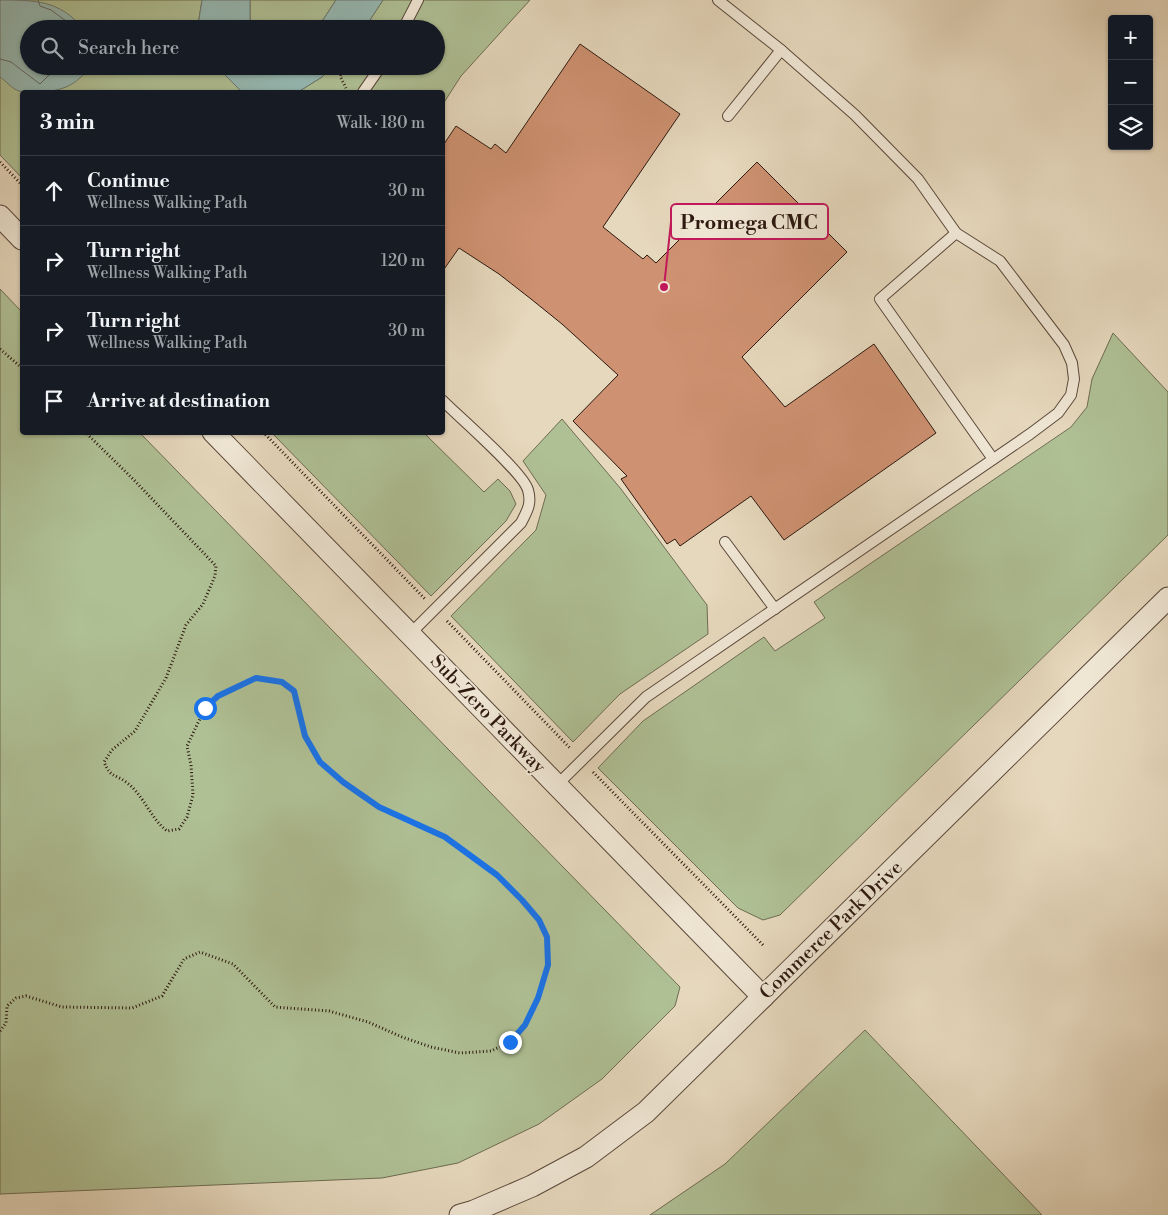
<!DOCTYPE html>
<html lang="en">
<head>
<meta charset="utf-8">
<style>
	body { margin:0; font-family:"Libre Bodoni",serif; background:#20242c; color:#f1f3f6 }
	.controls { position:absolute; right:15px; top:15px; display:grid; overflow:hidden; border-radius:5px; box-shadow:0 1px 4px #0004 }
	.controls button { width:45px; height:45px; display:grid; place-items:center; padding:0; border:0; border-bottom:1px solid #363941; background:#171b24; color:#f1f3f6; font:25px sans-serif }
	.stop { position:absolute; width:15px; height:15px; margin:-11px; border:4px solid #1a73e8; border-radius:50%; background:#fff }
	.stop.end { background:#1a73e8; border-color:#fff; box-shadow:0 1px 5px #0008 }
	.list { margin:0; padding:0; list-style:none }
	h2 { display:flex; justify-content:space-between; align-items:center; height:65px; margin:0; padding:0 20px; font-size:21px }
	h2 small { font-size:16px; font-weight:400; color:#9ea1a6 }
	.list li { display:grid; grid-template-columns:32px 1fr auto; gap:15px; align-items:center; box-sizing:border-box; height:70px; padding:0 20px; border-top:1px solid #363941 }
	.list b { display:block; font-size:19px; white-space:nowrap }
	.list p { margin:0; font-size:16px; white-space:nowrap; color:#9ea1a6 }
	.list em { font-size:16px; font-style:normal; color:#9ea1a6 }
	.icon { flex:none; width:28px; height:28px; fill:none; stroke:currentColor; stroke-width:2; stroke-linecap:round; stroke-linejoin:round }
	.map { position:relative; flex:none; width:1168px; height:1215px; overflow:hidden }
	.search { position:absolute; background:#171b24; box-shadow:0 1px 4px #0004; left:20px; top:20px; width:425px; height:55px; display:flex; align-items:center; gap:12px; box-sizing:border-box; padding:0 18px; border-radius:28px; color:#9ea1a6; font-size:19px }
	.panel { position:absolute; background:#171b24; box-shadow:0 1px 4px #0004; left:20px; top:90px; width:425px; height:345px; border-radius:5px }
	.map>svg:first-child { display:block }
</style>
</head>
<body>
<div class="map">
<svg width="1168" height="1215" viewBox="0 0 1168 1215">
	<rect width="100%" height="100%" fill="#e6d8bd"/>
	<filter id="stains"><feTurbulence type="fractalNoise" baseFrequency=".004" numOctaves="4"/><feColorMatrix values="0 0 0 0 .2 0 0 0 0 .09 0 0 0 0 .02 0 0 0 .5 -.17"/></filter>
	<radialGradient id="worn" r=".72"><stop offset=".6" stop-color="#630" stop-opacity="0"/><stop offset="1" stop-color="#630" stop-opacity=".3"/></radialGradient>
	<!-- green -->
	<g fill="#afc095" stroke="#6e6c52">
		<path d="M 0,0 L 202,0 L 198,25 L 199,29 L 29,29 L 29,66 L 216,66 L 242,92 L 22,92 L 22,178 L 0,155 Z"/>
		<path d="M 250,0 L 336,0 L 317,29 L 254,29 L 250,19 Z"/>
		<path d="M 383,0 L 530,0 L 461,76 L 443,104 L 442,92 L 298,92 L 322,77 L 331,66 L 436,66 L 436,29 L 364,29 Z"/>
		<path d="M 0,289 L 22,312 L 22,432 L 140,433 L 680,987 L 675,1006 L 602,1079 L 539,1124 L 458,1163 L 382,1178 L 0,1194 Z"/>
		<path d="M 1113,333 L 1168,392 L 1168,535 L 780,915 L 763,920 L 738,908 L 598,768 L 643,721 L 764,637 L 775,651 L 825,618 L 814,602 L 1071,427 L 1087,407 L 1092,379 Z"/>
		<path d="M 562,419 L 621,489 L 707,605 L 708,634 L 620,694 L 573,742 L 451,616 L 536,530 L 546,495 L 523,461 Z"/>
		<path d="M 272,433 L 424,433 L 484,492 L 498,479 L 510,491 L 516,504 L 506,521 L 431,596 Z"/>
		<path d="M 865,1030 L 1042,1215 L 650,1215 L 725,1164 Z"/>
	</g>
	<!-- water -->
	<g fill="#96b9b3" stroke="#6c7971">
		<path d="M 0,0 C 33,0 61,0 83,29 L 29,29 L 29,66 L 90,66 C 76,87 59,92 35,92 C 30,92 23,93 19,91 C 12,89 6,81 0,77 Z"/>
		<path d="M 202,0 L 250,0 L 250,19 L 254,29 L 199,29 L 198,25 Z"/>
		<path d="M 336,0 L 383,0 L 364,29 L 317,29 Z"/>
		<path d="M 216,66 L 331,66 L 322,77 L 298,92 L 242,92 Z"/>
	</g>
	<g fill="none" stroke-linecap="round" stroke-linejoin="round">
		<!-- shore -->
		<g stroke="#616861" stroke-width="1">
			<path d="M 38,0 L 40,6 L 51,10 L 77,29"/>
			<path d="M 0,59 L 11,62 L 40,84 L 49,75 L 65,66"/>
		</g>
	</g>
	<!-- building -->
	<path fill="#ce9171" stroke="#2c180f" d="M 580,44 L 680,114 L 603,227 L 643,259 L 647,255 L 656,263 L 757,162 L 847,252 L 742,357 L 785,407 L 874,344 L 936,433 L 784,540 L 751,496 L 680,546 L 675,539 L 667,544 L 621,479 L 627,476 L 573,421 L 618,375 L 562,324 L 531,299 L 499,274 L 459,248 L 442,272 L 442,147 L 456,126 L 491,149 L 495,144 L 506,153 Z"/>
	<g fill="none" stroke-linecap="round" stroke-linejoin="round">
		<defs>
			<g id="service">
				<path d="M 403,29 L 418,0"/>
				<path d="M 363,92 L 381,66"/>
				<path d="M 728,116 L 781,50"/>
				<path d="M 956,233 L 880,299 L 993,459"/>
				<path d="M 725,542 L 775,609"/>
				<path d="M 410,634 L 521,523 C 527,511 532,504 528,490 C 523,472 459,417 442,400"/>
				<path d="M 557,785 L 646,697 L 1030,434 L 1058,413 L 1071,395 L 1074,379 L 1072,363 L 1064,345 L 1000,261 L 956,233 L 918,179 L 855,115 L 781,50 L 718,0"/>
			</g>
			<g id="minor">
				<path d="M 0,216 L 22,239"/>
				<path d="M 213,432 L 763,997"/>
				<path d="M 460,1215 L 474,1211 L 532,1186 L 586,1157 L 646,1112 L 1168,598"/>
			</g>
		</defs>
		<!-- service casing -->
		<use href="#service" stroke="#5a483a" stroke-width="12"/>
		<!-- minor casing -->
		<use href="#minor" stroke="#5a483a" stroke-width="23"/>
		<!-- path -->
		<g stroke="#2c180f" stroke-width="3" stroke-dasharray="1 2.5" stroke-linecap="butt">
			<path d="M 342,66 L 344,68 L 340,76 L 346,88"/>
			<path d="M 0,162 L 22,185"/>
			<path d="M 0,349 L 22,368"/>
			<path d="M 263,432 L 425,599"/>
			<path d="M 447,621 L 571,749"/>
			<path d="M 593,772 L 763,945"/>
			<path d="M 0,1031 L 6,1023 L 7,1006 L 16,998 L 26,996 L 62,1007 L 132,1008 L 162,996 L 184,959 L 200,952 L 233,964 L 275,1007 L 329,1011 L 368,1022 L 402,1037 L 431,1047 L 460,1053 L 491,1051 L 510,1042 L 525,1025 L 538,998 L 549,965 L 547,937 L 539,920 L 522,900 L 497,875 L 445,837 L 379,807 L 343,783 L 320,762 L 305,736 L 294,691 L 283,682 L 256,678 L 218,696 L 205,708 L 187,746 L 191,765 L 193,795 L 187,817 L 179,829 L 167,831 C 150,818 144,795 126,782 C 113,773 111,778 104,762 L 112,750 L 135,731 L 166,678 L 186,625 L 203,604 L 215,576 L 216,566 L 134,480 L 85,432"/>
		</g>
		<!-- service -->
		<use href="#service" stroke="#efe6d4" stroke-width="10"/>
		<!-- minor -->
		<use href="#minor" stroke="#efe6d4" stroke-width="21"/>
	</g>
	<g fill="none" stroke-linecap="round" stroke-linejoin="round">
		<!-- route -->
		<path stroke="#1a73e8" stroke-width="6" d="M 205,708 L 218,696 L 256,678 L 282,682 L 294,691 L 305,736 L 320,762 L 343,782 L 379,807 L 445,837 L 497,875 L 522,900 L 539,920 L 547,937 L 548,965 L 538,998 L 525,1025 L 510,1042"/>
	</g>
	<g text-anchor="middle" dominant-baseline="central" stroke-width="4" stroke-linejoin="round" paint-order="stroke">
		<!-- street labels -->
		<g font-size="19" fill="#2c180f" stroke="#efe6d4">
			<text transform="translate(488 714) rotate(46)">Sub-Zero Parkway</text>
			<text transform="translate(831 930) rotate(-44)">Commerce Park Drive</text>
		</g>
	</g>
	<!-- callouts -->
	<path fill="none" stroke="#c2185b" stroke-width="2" d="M664 287L671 222"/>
	<circle fill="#c2185b" stroke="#efe6d4" stroke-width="2" cx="664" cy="287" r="5"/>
	<rect fill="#efe6d4" stroke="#c2185b" stroke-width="2" x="671" y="204" width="157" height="35" rx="5"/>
	<g font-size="20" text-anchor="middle" font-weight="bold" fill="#2c180f">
		<text x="749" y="229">Promega CMC</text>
	</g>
	<rect width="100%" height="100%" filter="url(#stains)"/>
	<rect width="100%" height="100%" fill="url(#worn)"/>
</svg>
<div class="controls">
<button>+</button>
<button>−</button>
<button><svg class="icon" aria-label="layers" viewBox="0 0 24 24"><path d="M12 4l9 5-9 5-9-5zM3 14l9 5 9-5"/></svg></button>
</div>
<div class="stop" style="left:205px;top:708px"></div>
<div class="stop end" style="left:510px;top:1042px"></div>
<div class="search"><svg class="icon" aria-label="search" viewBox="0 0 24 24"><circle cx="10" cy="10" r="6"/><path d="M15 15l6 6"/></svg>Search here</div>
<section class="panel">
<h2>3 min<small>Walk · 180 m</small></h2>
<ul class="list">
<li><svg class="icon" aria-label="ahead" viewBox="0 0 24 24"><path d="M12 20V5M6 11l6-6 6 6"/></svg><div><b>Continue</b><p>Wellness Walking Path</p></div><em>30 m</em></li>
<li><svg class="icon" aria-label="right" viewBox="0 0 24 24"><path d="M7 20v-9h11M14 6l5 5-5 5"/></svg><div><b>Turn right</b><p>Wellness Walking Path</p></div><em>120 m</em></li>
<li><svg class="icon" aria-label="right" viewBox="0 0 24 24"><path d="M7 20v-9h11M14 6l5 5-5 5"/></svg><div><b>Turn right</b><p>Wellness Walking Path</p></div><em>30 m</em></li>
<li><svg class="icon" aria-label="arrive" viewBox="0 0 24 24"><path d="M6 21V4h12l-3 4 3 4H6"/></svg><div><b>Arrive at destination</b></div></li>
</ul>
</section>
</div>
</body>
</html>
